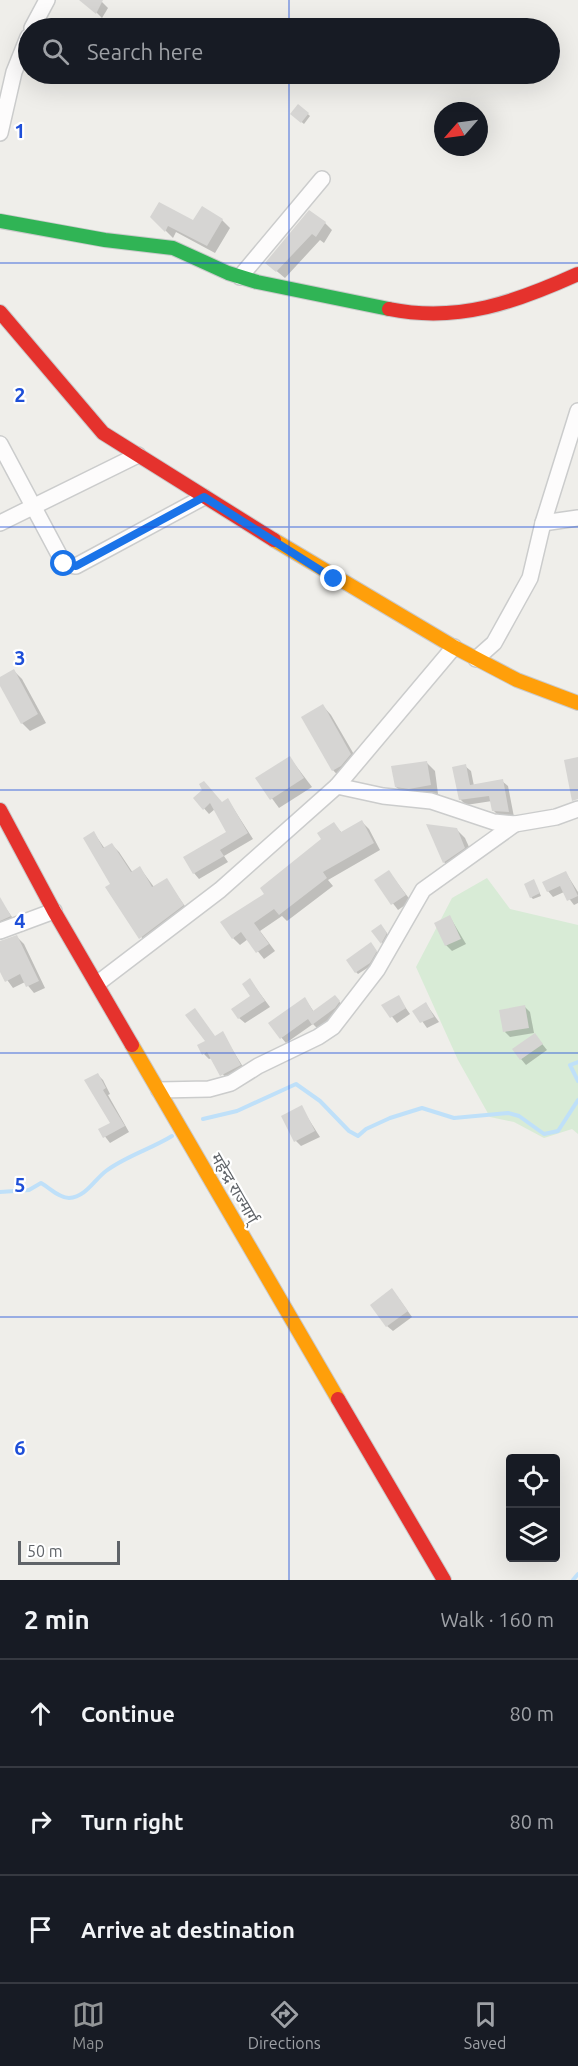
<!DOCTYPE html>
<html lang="en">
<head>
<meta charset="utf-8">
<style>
	body { margin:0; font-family:Ubuntu,"Noto Sans Devanagari",sans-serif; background:#20242c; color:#f1f3f6 }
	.controls { position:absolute; right:18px; bottom:18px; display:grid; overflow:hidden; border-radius:6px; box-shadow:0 6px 24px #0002 }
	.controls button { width:54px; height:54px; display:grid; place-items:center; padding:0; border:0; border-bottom:2px solid #363941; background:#171b24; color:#f1f3f6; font:30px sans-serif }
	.compass { position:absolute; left:434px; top:102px; width:54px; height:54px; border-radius:50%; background:#171b24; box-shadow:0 6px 24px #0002; rotate:242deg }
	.scale { position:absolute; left:18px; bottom:15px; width:102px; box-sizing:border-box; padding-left:6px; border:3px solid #5f6368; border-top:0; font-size:16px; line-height:21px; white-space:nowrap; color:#5f6368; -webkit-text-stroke:4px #fff; paint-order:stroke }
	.stop { position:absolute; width:18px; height:18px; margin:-14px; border:4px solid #1a73e8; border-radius:50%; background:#fff }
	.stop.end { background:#1a73e8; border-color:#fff; box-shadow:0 2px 6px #0008 }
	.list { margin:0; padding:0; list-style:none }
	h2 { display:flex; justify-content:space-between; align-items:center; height:78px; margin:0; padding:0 24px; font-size:26px }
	h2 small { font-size:20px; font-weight:400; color:#9ea1a6 }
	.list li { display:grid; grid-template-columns:39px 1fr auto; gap:18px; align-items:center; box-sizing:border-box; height:108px; padding:0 24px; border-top:2px solid #363941 }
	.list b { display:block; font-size:22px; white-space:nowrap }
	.list em { font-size:20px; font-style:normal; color:#9ea1a6 }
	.icon { flex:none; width:33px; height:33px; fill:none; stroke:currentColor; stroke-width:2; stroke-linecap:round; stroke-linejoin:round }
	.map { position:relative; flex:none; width:578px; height:1580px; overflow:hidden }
	.search { position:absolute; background:#171b24; box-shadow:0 6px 24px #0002; left:18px; right:18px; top:18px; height:66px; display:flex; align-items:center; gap:15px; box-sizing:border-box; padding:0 21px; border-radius:33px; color:#9ea1a6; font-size:22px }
	.sheet { height:402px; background:#171b24 }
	nav { display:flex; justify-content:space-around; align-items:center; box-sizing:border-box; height:84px; border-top:2px solid #363941; background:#171b24; font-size:16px; color:#9ea1a6 }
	nav a { display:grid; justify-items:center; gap:3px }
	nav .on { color:#919496 }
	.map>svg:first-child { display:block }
</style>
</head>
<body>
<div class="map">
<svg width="578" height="1580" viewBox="0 0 578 1580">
	<rect width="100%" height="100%" fill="#efeeea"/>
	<!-- green -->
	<path fill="#d8ebd6" d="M 487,878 L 510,909 L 578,925 L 578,1134 L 572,1129 L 544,1138 L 514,1122 L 490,1117 L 458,1060 L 416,967 L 452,898 Z"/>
	<!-- shadow -->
	<g fill="#0003">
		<path d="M 84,0 L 102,2 L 108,8 L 102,18 Z"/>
		<path d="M 299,106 L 310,116 L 304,124 L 292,114 Z"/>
		<path d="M 152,217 L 193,222 L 222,220 L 230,228 L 215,253 L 176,232 L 173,238 Z"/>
		<path d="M 325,223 L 332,230 L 324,243 L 320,240 L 285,278 L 267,263 Z"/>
		<path d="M 14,671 L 22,679 L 46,723 L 30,731 L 22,723 L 0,682 L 0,678 Z"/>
		<path d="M 323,706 L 331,715 L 359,763 L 341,779 L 333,770 Z"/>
		<path d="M 290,758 L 312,787 L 279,808 L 257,778 Z"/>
		<path d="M 426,762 L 435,771 L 438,794 L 405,795 L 396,787 Z"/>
		<path d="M 465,766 L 471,771 L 474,786 L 502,781 L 508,786 L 514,817 L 499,816 L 493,810 L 492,801 L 466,805 L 460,799 Z"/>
		<path d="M 195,798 L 222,804 L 228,800 L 253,839 L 224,856 L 228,862 L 199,879 L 194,873 L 228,832 L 215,809 L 209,814 Z"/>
		<path d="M 362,822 L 369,829 L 380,850 L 328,880 L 333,886 L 287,921 L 282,916 L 260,931 L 275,951 L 264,959 L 248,939 L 240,945 L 233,938 L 266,895 L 323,840 L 334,824 L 342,833 Z"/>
		<path d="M 456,829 L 465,838 L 473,856 L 452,870 L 444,862 Z"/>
		<path d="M 94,833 L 105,849 L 112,845 L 119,852 L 133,873 L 140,868 L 154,887 L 166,880 L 190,913 L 147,945 L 107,888 L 113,885 Z"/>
		<path d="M 389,872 L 411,901 L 398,910 L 376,881 Z"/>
		<path d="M 566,873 L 578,892 L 578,903 L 574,905 L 564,892 L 553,897 L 548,891 Z"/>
		<path d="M 534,881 L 541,896 L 533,899 L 531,897 Z"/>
		<path d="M 0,900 L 17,924 L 0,931 Z"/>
		<path d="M 450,917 L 466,944 L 452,951 L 446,945 Z"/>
		<path d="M 383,928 L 389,936 L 384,945 L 373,931 Z"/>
		<path d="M 17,937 L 24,944 L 45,988 L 34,993 L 25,982 L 13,988 L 0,970 L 0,942 Z"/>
		<path d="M 373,946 L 378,954 L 372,965 L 358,974 L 356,972 Z"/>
		<path d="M 250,980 L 270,1007 L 245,1023 L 239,1018 L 252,997 Z"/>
		<path d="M 335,997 L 344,1007 L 318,1029 L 313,1024 L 286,1043 L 270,1024 L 305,999 L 314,1012 Z"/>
		<path d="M 398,997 L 410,1014 L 397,1023 L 383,1005 Z"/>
		<path d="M 426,1004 L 439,1022 L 427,1028 L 415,1011 Z"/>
		<path d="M 525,1007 L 530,1012 L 534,1033 L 510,1037 L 505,1032 Z"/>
		<path d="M 222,1033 L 245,1070 L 227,1080 L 212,1058 L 209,1059 L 204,1054 L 215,1037 Z"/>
		<path d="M 535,1035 L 547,1050 L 526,1065 L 521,1059 Z"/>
		<path d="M 98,1075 L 103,1080 L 110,1094 L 108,1095 L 129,1132 L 110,1143 L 100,1130 L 112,1123 Z"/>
		<path d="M 301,1107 L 320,1137 L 301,1146 L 296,1141 Z"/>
		<path d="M 397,1296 L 412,1317 L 393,1331 L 387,1326 Z"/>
	</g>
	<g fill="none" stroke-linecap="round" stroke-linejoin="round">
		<!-- stream -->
		<g stroke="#bfe0f9" stroke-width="4">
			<path d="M 578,1062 L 570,1065 L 578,1081"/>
			<path d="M 203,1119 L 237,1111 L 296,1084 L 320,1101 L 349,1131 L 358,1136 L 366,1129 L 390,1118 L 422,1108 L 454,1118 L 508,1113 L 519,1116 L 544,1134 L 558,1131 L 578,1100"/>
			<path d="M 0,1192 L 29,1190 L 41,1183 C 50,1188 59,1198 69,1198 C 86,1197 94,1180 106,1171 C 126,1156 151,1149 172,1136"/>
			<path d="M 573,1580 L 578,1574"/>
		</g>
	</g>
	<!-- building -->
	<g fill="#d6d5d3">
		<path d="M 79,0 L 103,0 L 96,14 Z"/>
		<path d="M 298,104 L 309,113 L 301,123 L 290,114 Z"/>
		<path d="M 159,202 L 193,220 L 202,206 L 223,219 L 207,246 L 168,226 L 165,232 L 150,217 Z"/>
		<path d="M 309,210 L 326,222 L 316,237 L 312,234 L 276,272 L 265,263 Z"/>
		<path d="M 14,669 L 38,714 L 21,724 L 0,686 L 0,677 Z"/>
		<path d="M 323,704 L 351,754 L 341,766 L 332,771 L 301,717 Z"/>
		<path d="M 290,756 L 304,778 L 270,800 L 255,778 Z"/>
		<path d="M 578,757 L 578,799 L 572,801 L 564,760 Z"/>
		<path d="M 427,761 L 431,785 L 409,789 L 395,787 L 391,766 Z"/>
		<path d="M 466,764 L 470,785 L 503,779 L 509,812 L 492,811 L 489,796 L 459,800 L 452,767 Z"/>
		<path d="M 204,781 L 222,802 L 228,798 L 248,833 L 220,850 L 224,856 L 193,874 L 183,857 L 226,832 L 210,803 L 203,810 L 193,798 L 202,790 L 199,784 Z"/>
		<path d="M 362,820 L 374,843 L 323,872 L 327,878 L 279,915 L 274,909 L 254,923 L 269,944 L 256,953 L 241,932 L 232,939 L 220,922 L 264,894 L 260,888 L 321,839 L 317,833 L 334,822 L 341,832 Z"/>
		<path d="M 426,824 L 457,828 L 465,848 L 443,863 Z"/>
		<path d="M 94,831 L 103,848 L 112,843 L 131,872 L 140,866 L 152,887 L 167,878 L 184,905 L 139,939 L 105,887 L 110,884 L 83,838 Z"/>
		<path d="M 389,870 L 406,895 L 391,905 L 374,880 Z"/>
		<path d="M 566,871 L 578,896 L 567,901 L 560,886 L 547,892 L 542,882 Z"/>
		<path d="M 534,879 L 540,893 L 530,898 L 524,884 Z"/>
		<path d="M 0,897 L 11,916 L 0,921 Z"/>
		<path d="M 450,915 L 461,939 L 445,946 L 434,923 Z"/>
		<path d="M 381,924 L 387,933 L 381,944 L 371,931 Z"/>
		<path d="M 17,935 L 39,981 L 26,987 L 20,974 L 5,982 L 0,972 L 0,941 Z"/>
		<path d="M 371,942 L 377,951 L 370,963 L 355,973 L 346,960 Z"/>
		<path d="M 250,978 L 265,1001 L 238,1019 L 231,1009 L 250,996 L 242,984 Z"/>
		<path d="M 335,995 L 340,1001 L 335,1008 L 312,1025 L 308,1019 L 280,1039 L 268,1023 L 305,997 L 313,1011 Z"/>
		<path d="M 399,995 L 406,1008 L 390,1018 L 381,1005 Z"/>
		<path d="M 426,1002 L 434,1017 L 420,1023 L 412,1011 Z"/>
		<path d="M 525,1005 L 529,1028 L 503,1032 L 499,1010 Z"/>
		<path d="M 195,1008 L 215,1036 L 223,1031 L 241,1065 L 220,1076 L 207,1052 L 202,1055 L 197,1045 L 205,1041 L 185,1015 Z"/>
		<path d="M 535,1033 L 543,1044 L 520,1060 L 512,1049 Z"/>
		<path d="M 98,1073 L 106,1088 L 103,1090 L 125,1126 L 103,1138 L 98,1129 L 110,1123 L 84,1080 Z"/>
		<path d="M 302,1105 L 315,1131 L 294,1142 L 281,1116 Z"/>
		<path d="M 392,1288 L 408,1311 L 386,1327 L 370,1305 Z"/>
	</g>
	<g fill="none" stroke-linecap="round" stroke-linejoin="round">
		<defs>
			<g id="street">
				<path d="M 32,28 L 47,0"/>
				<path d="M 0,133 L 14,72 L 28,37"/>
				<path d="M 240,277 L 322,179"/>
				<path d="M 0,444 L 64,564 L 76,566 L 204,497"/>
				<path d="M 0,523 L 138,455"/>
				<path d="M 543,523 L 578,518"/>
				<path d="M 476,659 L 494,643 L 530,578 L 543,523 L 578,411"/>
				<path d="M 337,786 L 454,647"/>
				<path d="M 0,931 L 54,911"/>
				<path d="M 98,983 L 220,890 L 337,786 L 383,796 L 431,801 L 494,822 L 515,824 L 556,817 L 578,809"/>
				<path d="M 159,1090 L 209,1089 L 231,1083 L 258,1066 L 318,1037 L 333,1027 L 377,970 L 423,890 L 515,824"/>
			</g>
			<path id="fast" d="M 0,221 L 105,240 L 173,248 L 228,273 L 257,282 L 389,309"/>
			<g id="slow">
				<path d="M 274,540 L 454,647 L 517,680 L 578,703"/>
				<path d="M 132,1045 L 338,1399"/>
			</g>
			<g id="jam">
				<path d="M 389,309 C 459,323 516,302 578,274"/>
				<path d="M 0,312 L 103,433 L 274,540"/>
				<path d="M 0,810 L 54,911 L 132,1045"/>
				<path d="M 338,1399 L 444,1580"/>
			</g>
		</defs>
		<!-- street casing -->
		<use href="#street" stroke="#cbcccc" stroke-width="18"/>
		<!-- fast casing -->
		<use href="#fast" stroke="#cacacb" stroke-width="16"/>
		<!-- slow casing -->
		<use href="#slow" stroke="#cacacb" stroke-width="16"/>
		<!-- jam casing -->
		<use href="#jam" stroke="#cacacb" stroke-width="16"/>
		<!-- street -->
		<use href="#street" stroke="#fdfcfc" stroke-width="15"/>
		<!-- fast -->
		<use href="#fast" stroke="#30b455" stroke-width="14"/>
		<!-- slow -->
		<use href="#slow" stroke="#ff9f0a" stroke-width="14"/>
		<!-- jam -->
		<use href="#jam" stroke="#e5322d" stroke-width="14"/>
	</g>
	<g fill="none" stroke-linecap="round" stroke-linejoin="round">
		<!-- route -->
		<path stroke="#1a73e8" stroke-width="8" d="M 64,564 L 76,566 L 204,497 L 334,579"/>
	</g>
	<!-- grid -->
	<path fill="none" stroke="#1d4ed8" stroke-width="1.5" stroke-opacity="0.55" d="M 289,0 L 289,28M 289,74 L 289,1580M 0,263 L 578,263M 0,527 L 578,527M 0,790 L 578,790M 0,1053 L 578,1053M 0,1317 L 578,1317"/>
	<g text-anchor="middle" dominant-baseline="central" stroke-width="4.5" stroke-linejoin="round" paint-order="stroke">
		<!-- street labels -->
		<g font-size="16" fill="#5f6368" stroke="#fff">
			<text transform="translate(235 1188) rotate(60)">महेन्द्र राज्मार्ग्</text>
		</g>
	</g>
	<g font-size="20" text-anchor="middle" font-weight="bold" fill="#1d4ed8" stroke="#fff" stroke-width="4.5" stroke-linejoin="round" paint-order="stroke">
		<text x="20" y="138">1</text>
		<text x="20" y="402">2</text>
		<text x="20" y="665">3</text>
		<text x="20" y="928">4</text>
		<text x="20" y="1192">5</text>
		<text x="20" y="1455">6</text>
	</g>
</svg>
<div class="controls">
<button><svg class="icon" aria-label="locate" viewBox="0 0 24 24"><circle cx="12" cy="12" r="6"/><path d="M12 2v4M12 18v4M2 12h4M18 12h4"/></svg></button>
<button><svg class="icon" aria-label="layers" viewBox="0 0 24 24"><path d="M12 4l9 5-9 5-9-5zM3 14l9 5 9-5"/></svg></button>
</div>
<svg class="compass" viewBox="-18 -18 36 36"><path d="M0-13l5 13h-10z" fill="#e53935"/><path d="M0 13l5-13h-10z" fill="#9ea1a6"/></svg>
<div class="scale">50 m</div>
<div class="stop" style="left:64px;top:564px"></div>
<div class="stop end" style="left:334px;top:579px"></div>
<div class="search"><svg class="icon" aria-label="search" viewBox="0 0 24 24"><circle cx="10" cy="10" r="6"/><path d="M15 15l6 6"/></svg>Search here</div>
</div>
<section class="sheet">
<h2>2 min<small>Walk · 160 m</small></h2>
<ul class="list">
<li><svg class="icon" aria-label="ahead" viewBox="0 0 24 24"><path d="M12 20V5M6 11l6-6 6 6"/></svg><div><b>Continue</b></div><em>80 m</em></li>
<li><svg class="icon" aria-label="right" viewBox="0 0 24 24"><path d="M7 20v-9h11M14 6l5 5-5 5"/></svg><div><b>Turn right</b></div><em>80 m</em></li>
<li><svg class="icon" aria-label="arrive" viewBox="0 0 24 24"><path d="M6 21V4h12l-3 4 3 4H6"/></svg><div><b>Arrive at destination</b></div></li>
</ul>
</section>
<nav>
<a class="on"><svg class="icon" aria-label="map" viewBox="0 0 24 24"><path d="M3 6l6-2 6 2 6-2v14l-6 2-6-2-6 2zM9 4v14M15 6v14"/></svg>Map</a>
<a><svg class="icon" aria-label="directions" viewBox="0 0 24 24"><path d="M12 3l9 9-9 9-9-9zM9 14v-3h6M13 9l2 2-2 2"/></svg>Directions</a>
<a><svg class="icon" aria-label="saved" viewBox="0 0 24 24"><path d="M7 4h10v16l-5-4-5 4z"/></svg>Saved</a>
</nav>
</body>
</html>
